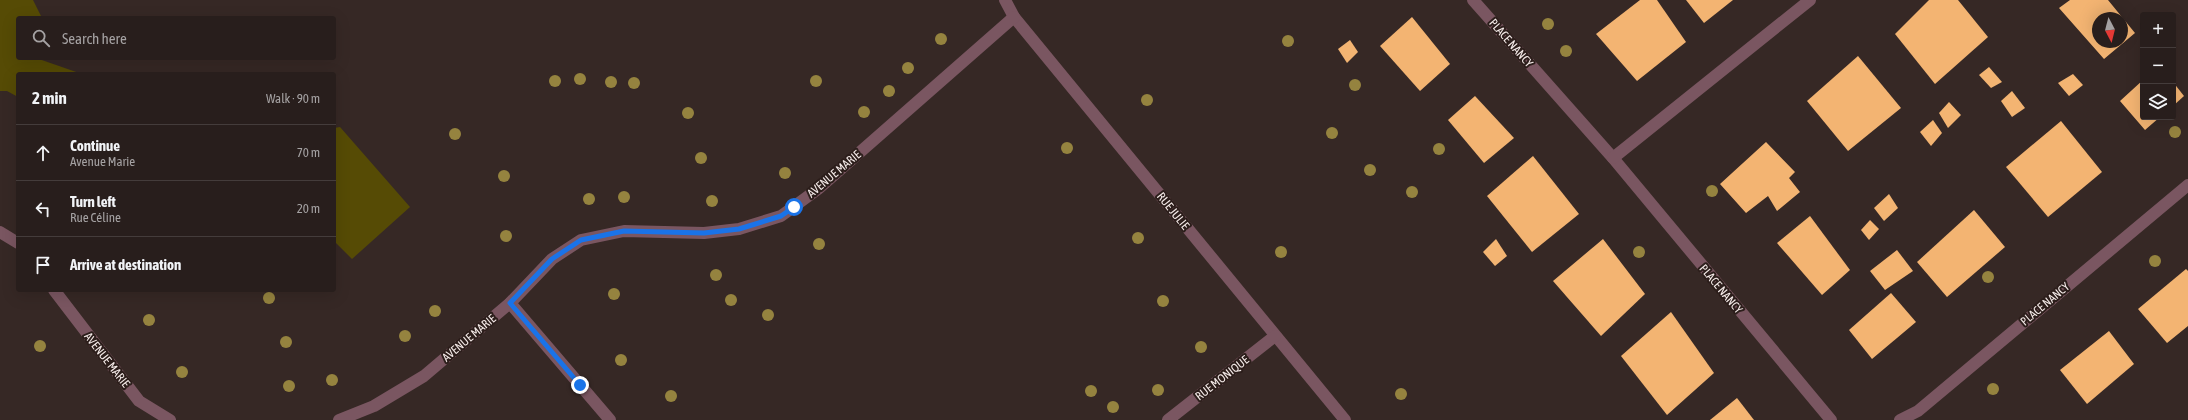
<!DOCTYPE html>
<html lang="en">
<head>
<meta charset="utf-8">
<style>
	body { margin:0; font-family:"Asap Condensed",sans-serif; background:#302725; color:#f1f3f6 }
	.controls { position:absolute; right:12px; top:12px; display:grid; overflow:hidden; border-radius:4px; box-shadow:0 4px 16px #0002 }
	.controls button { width:36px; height:36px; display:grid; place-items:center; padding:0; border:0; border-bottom:1px solid #443c3b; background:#281e1c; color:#f1f3f6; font:20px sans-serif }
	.compass { position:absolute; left:2092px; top:12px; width:36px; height:36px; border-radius:50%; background:#281e1c; box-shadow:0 4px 16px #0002; rotate:173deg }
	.stop { position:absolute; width:12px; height:12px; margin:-9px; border:3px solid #1a73e8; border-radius:50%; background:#fff }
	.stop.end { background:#1a73e8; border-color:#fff; box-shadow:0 1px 4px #0008 }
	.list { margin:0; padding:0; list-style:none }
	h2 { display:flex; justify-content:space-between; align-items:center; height:52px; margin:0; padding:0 16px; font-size:17px }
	h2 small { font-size:13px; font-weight:400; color:#a5a2a3 }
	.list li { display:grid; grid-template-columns:26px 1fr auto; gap:12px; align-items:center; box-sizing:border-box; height:56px; padding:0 16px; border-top:1px solid #443c3b }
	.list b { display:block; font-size:15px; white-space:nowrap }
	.list p { margin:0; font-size:13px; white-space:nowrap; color:#a5a2a3 }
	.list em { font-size:13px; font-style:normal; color:#a5a2a3 }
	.icon { flex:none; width:22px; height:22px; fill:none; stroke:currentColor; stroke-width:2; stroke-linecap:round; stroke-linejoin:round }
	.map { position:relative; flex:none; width:2188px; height:420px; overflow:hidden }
	.search { position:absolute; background:#281e1c; box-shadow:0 4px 16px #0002; left:16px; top:16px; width:320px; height:44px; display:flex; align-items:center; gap:10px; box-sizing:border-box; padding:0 14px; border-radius:4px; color:#a5a2a3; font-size:15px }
	.panel { position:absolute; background:#281e1c; box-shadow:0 4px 16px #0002; left:16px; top:72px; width:320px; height:220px; border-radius:4px }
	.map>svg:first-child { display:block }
</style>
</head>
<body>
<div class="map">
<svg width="2188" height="420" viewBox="0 0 2188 420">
	<rect width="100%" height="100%" fill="#362825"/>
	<!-- green -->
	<g fill="#564b05">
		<path d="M 0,0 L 33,0 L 41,16 L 40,18 L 18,18 L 18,58 L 36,58 L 82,74 L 18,74 L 18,97 L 7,91 L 0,91 Z"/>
		<path d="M 340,127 L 410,207 L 352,259 L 334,241 L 334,128 Z"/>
	</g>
	<!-- building -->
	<g fill="#f3b472" fill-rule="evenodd">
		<path d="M 1640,0 L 1657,0 L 1686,42 L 1637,81 L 1596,34 Z"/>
		<path d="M 1686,0 L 1733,0 L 1704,23 Z"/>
		<path d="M 1929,0 L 1958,0 L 1988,37 L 1935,84 L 1895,34 Z"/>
		<path d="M 2070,0 L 2108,0 L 2135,33 L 2104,59 L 2059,8 ZM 2098,18 L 2122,18 L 2122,42 L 2098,42 Z"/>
		<path d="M 1412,17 L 1450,64 L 1420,91 L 1380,46 Z"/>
		<path d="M 1350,40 L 1358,52 L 1347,63 L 1338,49 Z"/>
		<path d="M 1858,56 L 1901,108 L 1848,151 L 1807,101 Z"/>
		<path d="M 1989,67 L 2002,82 L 1991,88 L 1979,75 Z"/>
		<path d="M 2073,74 L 2083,85 L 2069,96 L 2058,83 Z"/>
		<path d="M 2143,80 L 2143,117 L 2160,117 L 2145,130 L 2120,101 Z"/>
		<path d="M 2173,82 L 2184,96 L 2173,106 Z"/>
		<path d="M 2012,91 L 2025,108 L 2012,117 L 2001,101 Z"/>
		<path d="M 1475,96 L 1514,138 L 1484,163 L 1448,120 Z"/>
		<path d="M 1949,102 L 1961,115 L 1948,128 L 1939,113 Z"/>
		<path d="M 1933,120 L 1942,133 L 1931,146 L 1920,132 Z"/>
		<path d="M 2061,121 L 2102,172 L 2048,217 L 2006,167 Z"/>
		<path d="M 1766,142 L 1795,172 L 1789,178 L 1800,192 L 1777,211 L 1768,196 L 1746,213 L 1720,184 Z"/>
		<path d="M 1533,156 L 1579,214 L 1532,252 L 1487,196 Z"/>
		<path d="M 1889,194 L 1898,208 L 1884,221 L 1874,208 Z"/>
		<path d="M 1974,210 L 2005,247 L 1947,297 L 1917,262 Z"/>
		<path d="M 1810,216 L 1850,270 L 1822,295 L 1777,243 Z"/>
		<path d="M 1870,220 L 1879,229 L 1869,240 L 1861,230 Z"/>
		<path d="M 1496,239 L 1507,256 L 1495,266 L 1483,252 Z"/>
		<path d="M 1603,239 L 1645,294 L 1601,336 L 1553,281 Z"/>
		<path d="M 1897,250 L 1913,271 L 1885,290 L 1870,271 Z"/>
		<path d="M 2186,269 L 2188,271 L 2188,326 L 2167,343 L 2138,309 Z"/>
		<path d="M 1891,293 L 1916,322 L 1872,359 L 1849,330 Z"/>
		<path d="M 1671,312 L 1714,373 L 1667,415 L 1621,356 Z"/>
		<path d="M 2109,331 L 2134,364 L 2087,404 L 2060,370 Z"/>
		<path d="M 1737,398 L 1754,420 L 1710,420 Z"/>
	</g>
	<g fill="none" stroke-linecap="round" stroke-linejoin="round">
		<!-- street -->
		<g stroke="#7a5661" stroke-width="12">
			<path d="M 1005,0 L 1014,17 L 1345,420"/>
			<path d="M 1473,0 L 1613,158 L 1831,420"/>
			<path d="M 1613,158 L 1810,0"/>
			<path d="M 0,232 L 18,243"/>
			<path d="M 54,290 L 139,401 L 170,420"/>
			<path d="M 510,303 L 610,420"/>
			<path d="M 339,420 L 374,406 L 424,376 L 510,303 L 552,259 L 581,240 L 624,231 L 704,233 L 739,229 L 781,216 L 818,189 L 1014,17"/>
			<path d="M 1168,420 L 1275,336"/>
			<path d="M 1900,420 L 1918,411 L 2188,185"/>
		</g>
	</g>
	<!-- trees -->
	<g fill="#95833f">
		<circle cx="1548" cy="24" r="6"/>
		<circle cx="941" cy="39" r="6"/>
		<circle cx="1288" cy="41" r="6"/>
		<circle cx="1566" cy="51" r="6"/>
		<circle cx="908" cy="68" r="6"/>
		<circle cx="580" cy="79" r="6"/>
		<circle cx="555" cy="81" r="6"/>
		<circle cx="816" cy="81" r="6"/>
		<circle cx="611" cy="82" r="6"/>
		<circle cx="634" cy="83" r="6"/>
		<circle cx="1355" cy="85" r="6"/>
		<circle cx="889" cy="91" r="6"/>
		<circle cx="1147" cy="100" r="6"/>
		<circle cx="864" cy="112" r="6"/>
		<circle cx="688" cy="113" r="6"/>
		<circle cx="2175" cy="132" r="6"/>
		<circle cx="1332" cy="133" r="6"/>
		<circle cx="455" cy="134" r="6"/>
		<circle cx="1067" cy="148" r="6"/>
		<circle cx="1439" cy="149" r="6"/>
		<circle cx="701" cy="158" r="6"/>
		<circle cx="1370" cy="170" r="6"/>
		<circle cx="785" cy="173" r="6"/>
		<circle cx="504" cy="176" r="6"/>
		<circle cx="1712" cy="191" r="6"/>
		<circle cx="1412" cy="192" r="6"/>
		<circle cx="624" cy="197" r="6"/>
		<circle cx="589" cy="199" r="6"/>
		<circle cx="712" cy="201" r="6"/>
		<circle cx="506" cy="236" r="6"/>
		<circle cx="1138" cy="238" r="6"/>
		<circle cx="819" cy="244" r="6"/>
		<circle cx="1281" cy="252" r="6"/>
		<circle cx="1639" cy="252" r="6"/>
		<circle cx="2155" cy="261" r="6"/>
		<circle cx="716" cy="275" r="6"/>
		<circle cx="1988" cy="277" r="6"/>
		<circle cx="614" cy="294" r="6"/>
		<circle cx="269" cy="298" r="6"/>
		<circle cx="731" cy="300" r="6"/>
		<circle cx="1163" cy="301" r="6"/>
		<circle cx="435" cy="311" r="6"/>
		<circle cx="768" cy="315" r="6"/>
		<circle cx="149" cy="320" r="6"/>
		<circle cx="405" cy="336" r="6"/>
		<circle cx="286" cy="342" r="6"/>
		<circle cx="40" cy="346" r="6"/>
		<circle cx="1201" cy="347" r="6"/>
		<circle cx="621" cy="360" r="6"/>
		<circle cx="182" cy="372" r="6"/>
		<circle cx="332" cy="380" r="6"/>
		<circle cx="289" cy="386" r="6"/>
		<circle cx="1993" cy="389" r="6"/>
		<circle cx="1158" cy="390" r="6"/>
		<circle cx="1091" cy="391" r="6"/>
		<circle cx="1401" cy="394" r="6"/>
		<circle cx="671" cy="396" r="6"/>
		<circle cx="1113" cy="407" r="6"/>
	</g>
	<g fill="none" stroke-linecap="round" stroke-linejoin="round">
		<!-- route -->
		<path stroke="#1a73e8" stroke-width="5" d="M 580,385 L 510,303 L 552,259 L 581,240 L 624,231 L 704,233 L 739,229 L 781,216 L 794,207"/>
	</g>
	<g text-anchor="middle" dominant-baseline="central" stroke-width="4" stroke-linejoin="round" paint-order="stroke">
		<!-- street labels -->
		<g font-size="12" fill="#f6ecea" stroke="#2c1e1b">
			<text transform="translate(1511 43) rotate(49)">PLACE NANCY</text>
			<text transform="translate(834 174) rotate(-40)">AVENUE MARIE</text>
			<text transform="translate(1173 211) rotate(51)">RUE JULIE</text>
			<text transform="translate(1721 289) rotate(50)">PLACE NANCY</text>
			<text transform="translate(2045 304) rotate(-40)">PLACE NANCY</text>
			<text transform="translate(469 338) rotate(-40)">AVENUE MARIE</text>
			<text transform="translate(107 360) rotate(52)">AVENUE MARIE</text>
			<text transform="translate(1222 378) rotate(-38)">RUE MONIQUE</text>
		</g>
	</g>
</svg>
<div class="controls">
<button>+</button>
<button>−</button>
<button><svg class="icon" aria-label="layers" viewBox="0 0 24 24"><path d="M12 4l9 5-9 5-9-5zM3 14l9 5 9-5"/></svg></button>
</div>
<svg class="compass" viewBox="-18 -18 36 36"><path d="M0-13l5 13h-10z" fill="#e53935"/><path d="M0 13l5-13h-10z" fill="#a5a2a3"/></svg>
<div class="stop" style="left:794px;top:207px"></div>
<div class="stop end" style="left:580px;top:385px"></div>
<div class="search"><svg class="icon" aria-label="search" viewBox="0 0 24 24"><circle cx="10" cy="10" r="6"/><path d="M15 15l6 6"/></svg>Search here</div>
<section class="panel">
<h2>2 min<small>Walk · 90 m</small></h2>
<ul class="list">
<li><svg class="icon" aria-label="ahead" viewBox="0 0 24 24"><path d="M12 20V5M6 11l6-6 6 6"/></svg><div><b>Continue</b><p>Avenue Marie</p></div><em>70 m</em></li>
<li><svg class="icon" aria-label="left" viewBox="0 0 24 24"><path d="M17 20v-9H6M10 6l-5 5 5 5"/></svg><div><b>Turn left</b><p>Rue Céline</p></div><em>20 m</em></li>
<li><svg class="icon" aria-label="arrive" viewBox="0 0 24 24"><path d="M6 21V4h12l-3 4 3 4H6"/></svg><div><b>Arrive at destination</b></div></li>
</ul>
</section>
</div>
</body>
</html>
